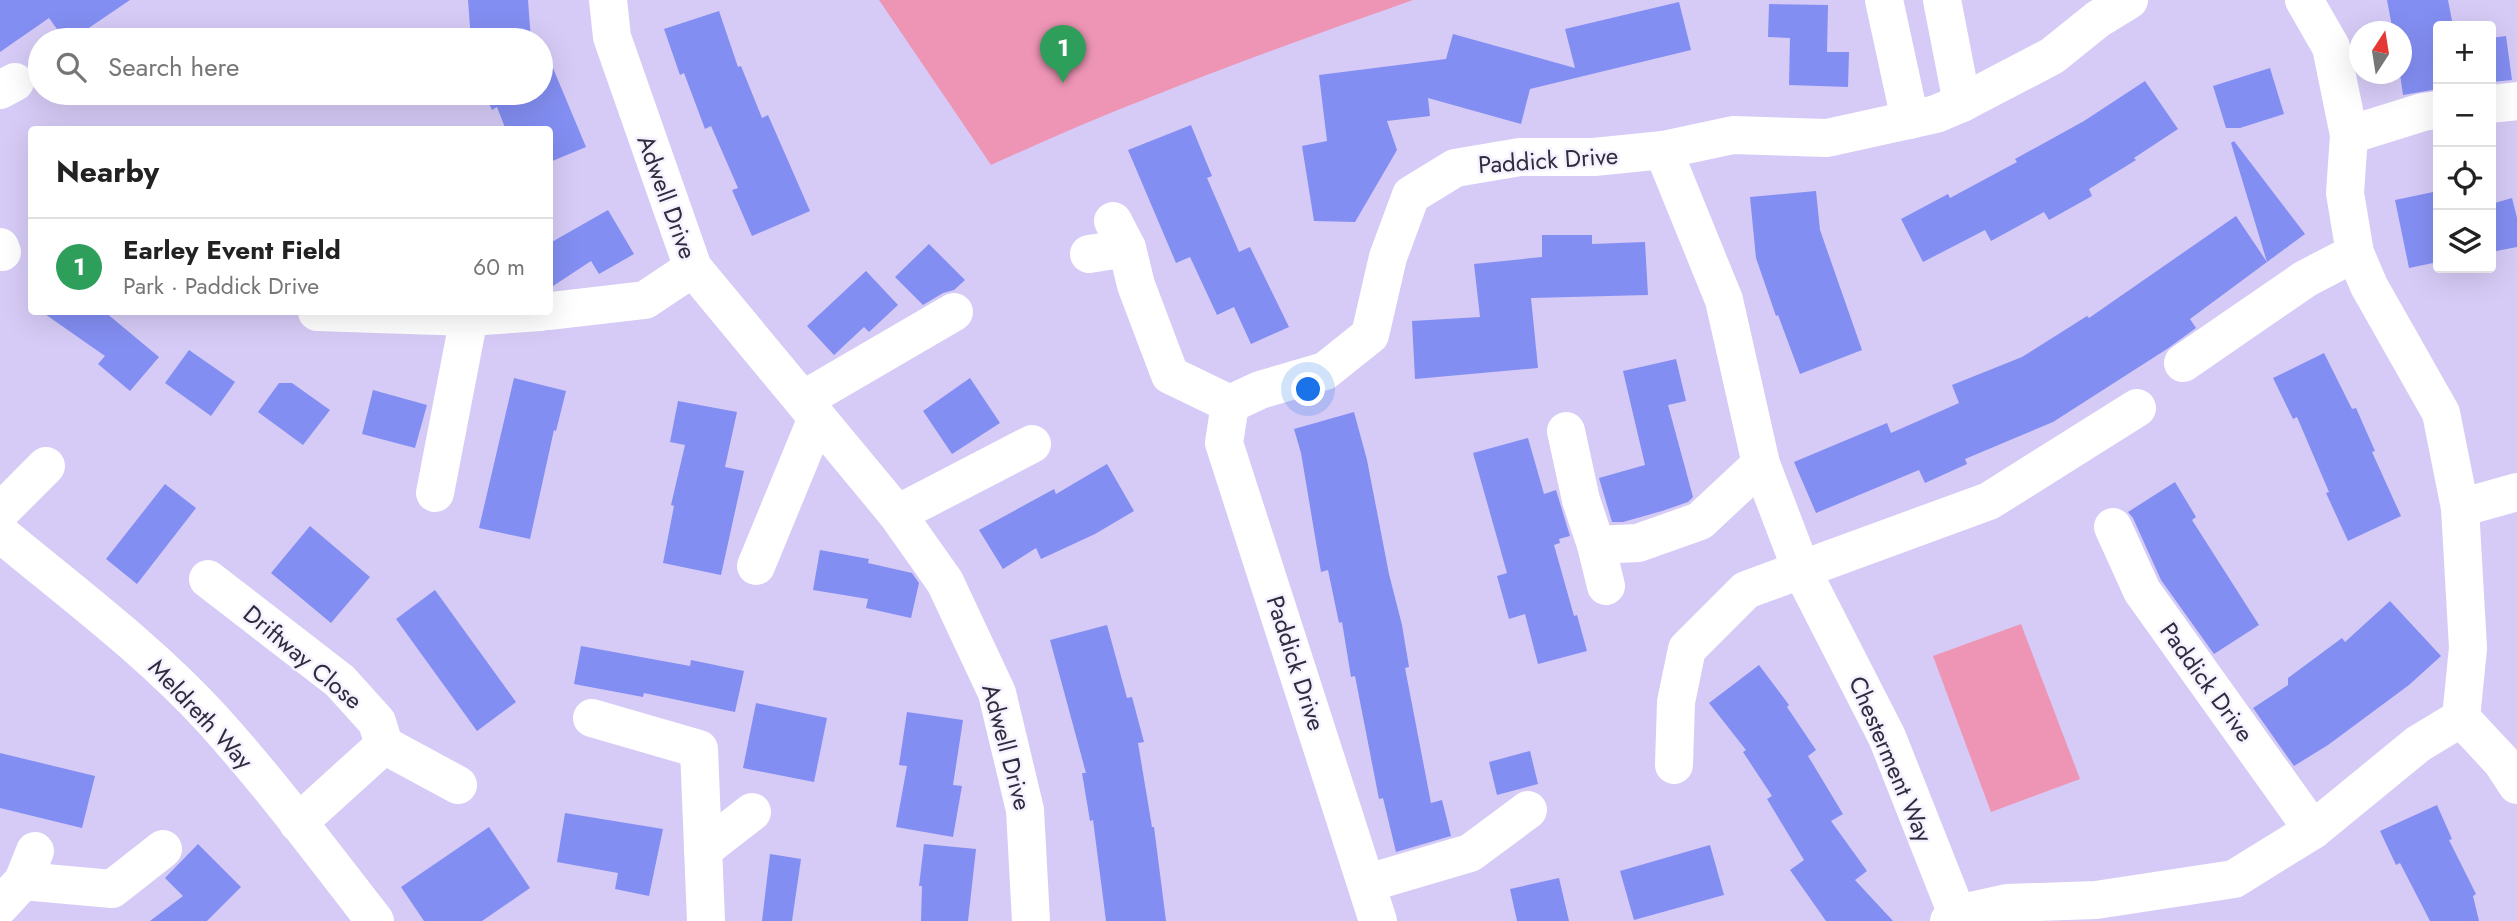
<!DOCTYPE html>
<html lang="en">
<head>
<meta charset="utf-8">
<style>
	body { margin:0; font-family:Jost,sans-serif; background:#f2f2f2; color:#222 }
	.controls { position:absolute; right:21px; top:21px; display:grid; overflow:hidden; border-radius:7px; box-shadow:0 7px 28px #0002 }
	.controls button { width:63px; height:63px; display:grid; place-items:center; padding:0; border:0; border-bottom:2px solid #e0e0e0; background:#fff; color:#222; font:35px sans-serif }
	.compass { position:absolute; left:2349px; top:21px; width:63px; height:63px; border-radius:50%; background:#fff; box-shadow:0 7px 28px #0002; rotate:12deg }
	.you { position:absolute; left:1309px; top:390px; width:24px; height:24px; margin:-18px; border:5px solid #fff; border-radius:50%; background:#1a73e8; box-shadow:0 0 0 10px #1a73e833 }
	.badge { display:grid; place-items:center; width:46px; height:46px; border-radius:50%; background:#d93025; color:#fff; font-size:23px; font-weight:700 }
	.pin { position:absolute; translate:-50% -58px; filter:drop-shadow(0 2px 4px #0008) }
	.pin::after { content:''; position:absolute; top:37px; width:24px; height:21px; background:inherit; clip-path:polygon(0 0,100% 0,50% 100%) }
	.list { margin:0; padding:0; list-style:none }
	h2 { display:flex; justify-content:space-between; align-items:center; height:91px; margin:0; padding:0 28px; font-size:30px }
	h2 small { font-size:23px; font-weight:400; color:#767676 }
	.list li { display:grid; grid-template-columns:46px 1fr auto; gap:21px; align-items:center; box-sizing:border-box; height:98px; padding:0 28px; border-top:2px solid #e0e0e0 }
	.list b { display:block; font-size:26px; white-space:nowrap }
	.list p { margin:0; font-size:23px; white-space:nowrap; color:#767676 }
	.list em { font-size:23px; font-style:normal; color:#767676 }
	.icon { flex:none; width:38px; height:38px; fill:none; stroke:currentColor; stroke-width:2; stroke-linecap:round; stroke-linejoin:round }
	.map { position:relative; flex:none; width:2517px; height:921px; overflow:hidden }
	.search { position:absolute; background:#fff; box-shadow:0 7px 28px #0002; left:28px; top:28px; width:525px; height:77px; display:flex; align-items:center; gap:18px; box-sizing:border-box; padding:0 24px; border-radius:38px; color:#767676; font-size:26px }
	.panel { position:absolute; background:#fff; box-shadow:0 7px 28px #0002; left:28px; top:126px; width:525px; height:189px; border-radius:7px }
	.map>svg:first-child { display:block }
</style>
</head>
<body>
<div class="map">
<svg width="2517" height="921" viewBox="0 0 2517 921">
	<rect width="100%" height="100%" fill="#d6cbf6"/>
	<!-- green -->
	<g fill="#ee95b5">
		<path d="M 879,0 L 1413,0 C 1271,50 1128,102 991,165 Z"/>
		<path d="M 2021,624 L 2080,779 L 1991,812 L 1933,656 Z"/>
	</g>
	<!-- building -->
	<g fill="#838ef2">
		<path d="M 0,0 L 130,0 L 71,40 L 65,40 L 49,18 L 0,52 Z"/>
		<path d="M 468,0 L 528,0 L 531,40 L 471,40 Z"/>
		<path d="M 2387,0 L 2448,0 L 2453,26 L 2438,26 L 2438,89 L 2403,95 L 2400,74 L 2402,74 L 2402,32 L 2393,32 Z"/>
		<path d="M 1679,2 L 1691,50 L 1530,89 L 1521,124 L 1428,98 L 1430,116 L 1387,121 L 1397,150 L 1355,222 L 1314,221 L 1302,146 L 1327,141 L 1319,75 L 1446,59 L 1453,34 L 1575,68 L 1565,29 Z"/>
		<path d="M 1769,4 L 1828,5 L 1827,52 L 1849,52 L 1848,87 L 1789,85 L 1790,38 L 1768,37 Z"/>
		<path d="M 719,11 L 738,67 L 741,66 L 762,118 L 768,115 L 810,211 L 752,236 L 732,190 L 738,188 L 711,126 L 705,129 L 684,73 L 680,75 L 664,29 Z"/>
		<path d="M 2506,36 L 2512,80 L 2491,82 L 2491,38 Z"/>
		<path d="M 541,60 L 550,78 L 550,61 L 586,147 L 550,162 L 550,130 L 506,130 L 497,107 L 492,110 L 484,93 L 541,93 Z"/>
		<path d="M 2270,68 L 2284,114 L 2240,128 L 2226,128 L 2213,86 Z"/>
		<path d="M 2145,81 L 2178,129 L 2134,158 L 2136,160 L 2089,189 L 2092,196 L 2049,220 L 2044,212 L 1991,241 L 1985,230 L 1923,262 L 1901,219 L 1948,194 L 1950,198 L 2017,162 L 2015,159 L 2084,121 Z"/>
		<path d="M 1191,125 L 1212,176 L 1207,178 L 1239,252 L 1250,247 L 1289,327 L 1251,344 L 1234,307 L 1217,315 L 1190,257 L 1176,263 L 1128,150 Z"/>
		<path d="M 2234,141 L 2305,234 L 2267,262 L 2231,143 Z"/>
		<path d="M 1816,191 L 1820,230 L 1862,350 L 1800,374 L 1778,315 L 1776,316 L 1756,258 L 1750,197 Z"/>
		<path d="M 2438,191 L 2438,262 L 2409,268 L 2395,200 Z"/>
		<path d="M 2512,198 L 2517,218 L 2517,247 L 2491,252 L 2491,204 Z"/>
		<path d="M 608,210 L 634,254 L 599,274 L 591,261 L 550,288 L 550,243 Z"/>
		<path d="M 2236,216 L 2267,262 L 2190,319 L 2196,328 L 2167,349 L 2053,422 L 1965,459 L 1967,464 L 1925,483 L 1919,470 L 1816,513 L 1794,462 L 1887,423 L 1891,433 L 1959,403 L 1952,385 L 2022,357 L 2087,316 L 2089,318 Z"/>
		<path d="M 1542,235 L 1592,235 L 1592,244 L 1645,242 L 1648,295 L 1531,298 L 1538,368 L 1415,379 L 1412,321 L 1480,317 L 1474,264 L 1542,257 Z"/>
		<path d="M 929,244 L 965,280 L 954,290 L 943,293 L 923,305 L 895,277 Z"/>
		<path d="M 866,271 L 898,305 L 869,332 L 864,327 L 834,355 L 807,326 Z"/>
		<path d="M 42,312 L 105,312 L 159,357 L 130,391 L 98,364 L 105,356 Z"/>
		<path d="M 189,350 L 235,382 L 211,416 L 165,383 Z"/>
		<path d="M 2324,353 L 2352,409 L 2356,408 L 2375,451 L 2372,452 L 2401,516 L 2348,541 L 2326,493 L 2329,492 L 2297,417 L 2293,419 L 2273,378 Z"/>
		<path d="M 1676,359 L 1686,401 L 1668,405 L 1693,497 L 1688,502 L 1662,511 L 1623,522 L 1612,522 L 1599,478 L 1645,465 L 1623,371 Z"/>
		<path d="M 514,378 L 566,391 L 556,431 L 554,430 L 530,539 L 479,528 Z"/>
		<path d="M 970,378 L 1000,423 L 952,454 L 923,411 Z"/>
		<path d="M 279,383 L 292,383 L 330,410 L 303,445 L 258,412 Z"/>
		<path d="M 373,390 L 427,405 L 415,448 L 362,434 Z"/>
		<path d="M 678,401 L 737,412 L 725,467 L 744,471 L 721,575 L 663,563 L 674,506 L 671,505 L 685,445 L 670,442 Z"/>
		<path d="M 1354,412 L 1367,460 L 1389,574 L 1402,625 L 1409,667 L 1405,668 L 1431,803 L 1442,800 L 1451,836 L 1396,852 L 1383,798 L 1379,799 L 1355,676 L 1351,677 L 1342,622 L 1339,623 L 1328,570 L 1321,572 L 1301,453 L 1294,429 Z"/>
		<path d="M 1528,438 L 1544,494 L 1556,490 L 1570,536 L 1559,539 L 1560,543 L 1554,545 L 1574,616 L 1577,615 L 1587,651 L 1538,664 L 1525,614 L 1509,619 L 1497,576 L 1507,573 L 1473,453 Z"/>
		<path d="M 1107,464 L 1134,511 L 1095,534 L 1041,559 L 1036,548 L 1003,569 L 979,530 L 1054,489 L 1056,494 Z"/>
		<path d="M 2175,482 L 2196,517 L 2192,520 L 2259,625 L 2214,654 L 2161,580 L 2133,518 L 2128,512 Z"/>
		<path d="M 165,484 L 196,508 L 137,584 L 106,559 Z"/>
		<path d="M 310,526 L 370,577 L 331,623 L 271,573 Z"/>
		<path d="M 820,550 L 869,559 L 868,563 L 912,573 L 919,583 L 911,618 L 866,608 L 868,599 L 813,590 Z"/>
		<path d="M 435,590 L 516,702 L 477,731 L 396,619 Z"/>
		<path d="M 2390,601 L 2441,656 L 2409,685 L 2328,745 L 2294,766 L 2253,708 L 2288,685 L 2288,678 L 2342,638 L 2345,642 Z"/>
		<path d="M 1107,625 L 1127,698 L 1132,697 L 1144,742 L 1138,743 L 1152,827 L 1154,827 L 1166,921 L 1106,921 L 1093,820 L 1090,821 L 1082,773 L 1086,773 L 1050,640 Z"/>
		<path d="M 581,646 L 690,666 L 691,660 L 744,671 L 735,712 L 644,693 L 643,697 L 574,684 Z"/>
		<path d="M 1759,665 L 1789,705 L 1787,707 L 1816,750 L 1808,756 L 1843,814 L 1831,821 L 1867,871 L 1855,880 L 1893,921 L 1826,921 L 1790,870 L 1804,860 L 1767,799 L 1772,796 L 1743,752 L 1746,750 L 1709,703 Z"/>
		<path d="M 756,703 L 827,718 L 814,782 L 743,768 Z"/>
		<path d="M 907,712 L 963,720 L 953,785 L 962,786 L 953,837 L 896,827 L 907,766 L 899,765 Z"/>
		<path d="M 1530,751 L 1538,784 L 1497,795 L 1489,762 Z"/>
		<path d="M 0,753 L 95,776 L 82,828 L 0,808 Z"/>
		<path d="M 2437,805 L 2452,839 L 2449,840 L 2476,894 L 2473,896 L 2479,921 L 2430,921 L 2400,863 L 2396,865 L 2380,831 Z"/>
		<path d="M 565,813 L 663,829 L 649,896 L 615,889 L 618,873 L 557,862 Z"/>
		<path d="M 489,827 L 530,888 L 482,921 L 424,921 L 401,887 Z"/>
		<path d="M 198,844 L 241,887 L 207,921 L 150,921 L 183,896 L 165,878 Z"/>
		<path d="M 924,844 L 976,849 L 968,921 L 921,921 L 922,886 L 919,886 Z"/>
		<path d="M 1710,845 L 1724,895 L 1634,920 L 1620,871 Z"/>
		<path d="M 770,854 L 801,859 L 792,921 L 762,921 Z"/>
		<path d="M 1559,878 L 1569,921 L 1517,921 L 1510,889 Z"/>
	</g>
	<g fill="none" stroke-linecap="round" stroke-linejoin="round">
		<!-- minor -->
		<g stroke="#fff" stroke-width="38">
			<path d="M 608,0 L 612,37 L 693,268 L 897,514 L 945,582 L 997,693 L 1025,810 L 1031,921"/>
			<path d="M 1884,0 L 1910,120"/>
			<path d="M 1942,0 L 1962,103"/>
			<path d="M 0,90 L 15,82"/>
			<path d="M 2491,104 L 2517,101"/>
			<path d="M 2349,135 L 2423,112 L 2438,110"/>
			<path d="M 1663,150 L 1724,300 L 1761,464 L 1801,569 L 1887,737 L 1957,914"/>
			<path d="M 1113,221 L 1127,248 L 1136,285 L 1170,375 L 1230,404"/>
			<path d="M 0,247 L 2,252"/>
			<path d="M 1089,254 L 1127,248"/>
			<path d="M 550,311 L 645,300 L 693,268"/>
			<path d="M 317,312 L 469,317 L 541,312"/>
			<path d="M 2183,363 L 2305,279 L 2355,253"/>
			<path d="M 803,400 L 954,312"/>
			<path d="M 1230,404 L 1260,390 L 1325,371 L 1370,335 L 1388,257 L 1411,195 L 1455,168 L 1520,157 L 1594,157 L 1663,150 L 1733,135 L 1827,138 L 1936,114 L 1962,103 L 2052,56 L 2098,19 L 2129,0"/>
			<path d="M 1230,404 L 1224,443 L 1378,921"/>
			<path d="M 1566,431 L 1581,500 L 1596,545 L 1606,586"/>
			<path d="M 435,493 L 469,317"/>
			<path d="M 2460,508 L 2517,492"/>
			<path d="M 0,512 L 46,466"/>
			<path d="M 897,514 L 1032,444"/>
			<path d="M 2113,527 L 2142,591 L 2313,830"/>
			<path d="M 0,533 C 72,593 149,650 212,719 C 270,783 322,853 375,921"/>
			<path d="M 1596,545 L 1638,543 L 1700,521 L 1761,464"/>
			<path d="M 756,566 L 817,418"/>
			<path d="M 208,579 L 340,681 L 377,722 L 384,745 L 298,823"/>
			<path d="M 592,718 L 699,749 L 706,921"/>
			<path d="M 2461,718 L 2502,762 L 2517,785"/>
			<path d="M 384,745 L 458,785"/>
			<path d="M 1674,765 L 1676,702 L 1687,649 L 1746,590 L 1989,501 L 2137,408"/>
			<path d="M 703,850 L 752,812"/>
			<path d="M 23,881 L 112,889 L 163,849"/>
			<path d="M 1368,883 L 1470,853 L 1528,810"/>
			<path d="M 0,906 L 23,881 L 35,851"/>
			<path d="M 1949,921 L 1957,914 L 2007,903 L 2096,900 L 2234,879 L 2313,830 L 2418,744 L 2461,718 L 2468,648 L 2460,508 L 2441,413 L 2369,286 L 2355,253 L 2345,193 L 2349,135 L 2331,47 L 2304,0"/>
		</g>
	</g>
	<g text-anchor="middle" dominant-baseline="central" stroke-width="5" stroke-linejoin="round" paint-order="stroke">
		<!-- street labels -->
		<g font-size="24" fill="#312c3d" stroke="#f5f1ff">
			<text transform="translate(1548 160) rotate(-4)">Paddick Drive</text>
			<text transform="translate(667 197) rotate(70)">Adwell Drive</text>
			<text transform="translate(303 657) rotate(40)">Driftway Close</text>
			<text transform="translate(1296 663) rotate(72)">Paddick Drive</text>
			<text transform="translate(2207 682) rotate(54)">Paddick Drive</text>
			<text transform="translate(201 714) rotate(47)">Meldreth Way</text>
			<text transform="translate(1007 747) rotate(75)">Adwell Drive</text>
			<text transform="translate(1891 759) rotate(67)">Chesterment Way</text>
		</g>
	</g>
</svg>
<div class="controls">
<button>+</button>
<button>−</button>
<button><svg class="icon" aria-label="locate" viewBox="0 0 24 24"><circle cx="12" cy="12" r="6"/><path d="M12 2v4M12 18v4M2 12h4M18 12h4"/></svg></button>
<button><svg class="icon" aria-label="layers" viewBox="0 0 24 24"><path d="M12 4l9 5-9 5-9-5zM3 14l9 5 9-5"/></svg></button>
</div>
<svg class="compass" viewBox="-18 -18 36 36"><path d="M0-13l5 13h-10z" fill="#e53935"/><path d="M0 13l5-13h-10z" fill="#767676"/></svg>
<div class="you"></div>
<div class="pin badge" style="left:1063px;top:83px;background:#2e9e5b">1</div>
<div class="search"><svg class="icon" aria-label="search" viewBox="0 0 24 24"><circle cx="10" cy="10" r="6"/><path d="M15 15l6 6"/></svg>Search here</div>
<section class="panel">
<h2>Nearby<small></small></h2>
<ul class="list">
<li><span class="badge" style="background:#2e9e5b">1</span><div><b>Earley Event Field</b><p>Park · Paddick Drive</p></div><em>60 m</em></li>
</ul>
</section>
</div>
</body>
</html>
